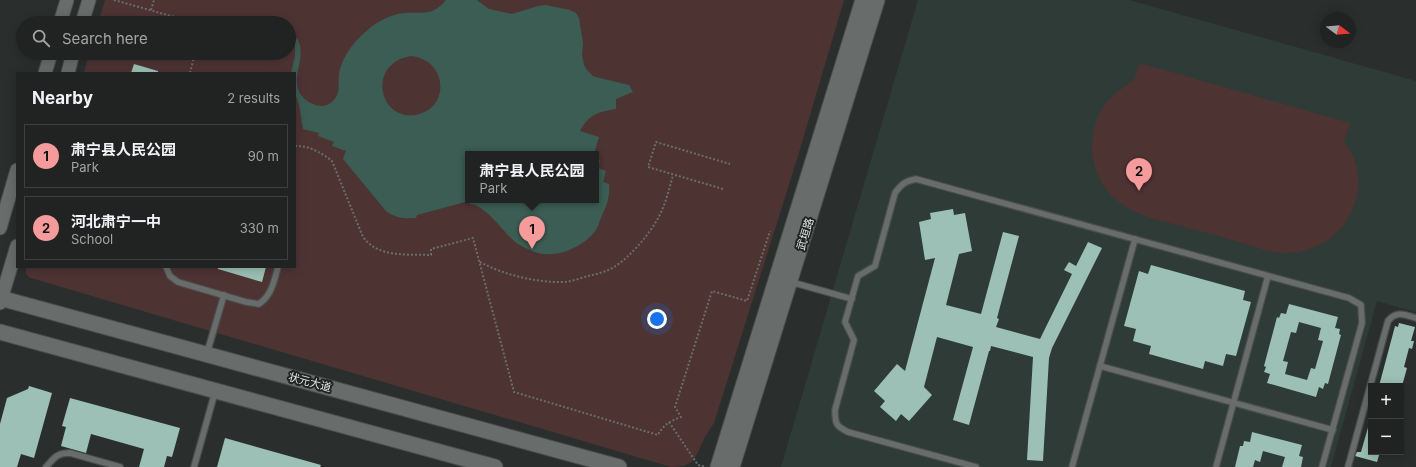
<!DOCTYPE html>
<html lang="en">
<head>
<meta charset="utf-8">
<style>
	body { margin:0; font-family:Inter,"Noto Sans SC",sans-serif; background:#2d2f2f; color:#f1f3f6 }
	.controls { position:absolute; right:12px; bottom:12px; display:grid; overflow:hidden; border-radius:0px; box-shadow:0 2px 10px #0003 }
	.controls button { width:36px; height:36px; display:grid; place-items:center; padding:0; border:0; border-bottom:1px solid #3d4040; background:#202322; color:#f1f3f6; font:20px sans-serif }
	.compass { position:absolute; left:1320px; top:12px; width:36px; height:36px; border-radius:50%; background:#202322; box-shadow:0 2px 10px #0003; rotate:106deg }
	.you { position:absolute; left:657px; top:319px; width:14px; height:14px; margin:-10px; border:3px solid #fff; border-radius:50%; background:#1a73e8; box-shadow:0 0 0 6px #1a73e833 }
	.badge { display:grid; place-items:center; width:26px; height:26px; border-radius:50%; background:#f59b9b; color:#111; font-size:13px; font-weight:700 }
	.pin { position:absolute; translate:-50% -33px; filter:drop-shadow(0 1px 2px #0008) }
	.pin::after { content:''; position:absolute; top:21px; width:14px; height:12px; background:inherit; clip-path:polygon(0 0,100% 0,50% 100%) }
	.popup { position:absolute; left:465px; top:151px; width:134px; height:52px; box-sizing:border-box; display:grid; place-content:center; border-radius:0px; background:#202322; filter:drop-shadow(0 1px 3px #0005); font-size:13px; white-space:nowrap; color:#a2a4a5 }
	.popup b { font-size:15px; color:#f1f3f6 }
	.popup::after { content:''; position:absolute; left:50%; top:100%; margin-left:-8px; border:8px solid transparent; border-top-color:#202322 }
	.list { margin:0; padding:0; list-style:none }
	h2 { display:flex; justify-content:space-between; align-items:center; height:52px; margin:0; padding:0 16px; font-size:17px }
	h2 small { font-size:13px; font-weight:400; color:#a2a4a5 }
	.list li { display:grid; grid-template-columns:26px 1fr auto; gap:12px; align-items:center; box-sizing:border-box; height:64px; margin:0 8px 8px; padding:0 8px; border:1px solid #3d4040; border-radius:0px }
	.list b { display:block; font-size:15px; white-space:nowrap }
	.list p { margin:0; font-size:13px; white-space:nowrap; color:#a2a4a5 }
	.list em { font-size:13px; font-style:normal; color:#a2a4a5 }
	.icon { flex:none; width:22px; height:22px; fill:none; stroke:currentColor; stroke-width:2; stroke-linecap:round; stroke-linejoin:round }
	.map { position:relative; flex:none; width:1416px; height:467px; overflow:hidden }
	.search { position:absolute; background:#202322; box-shadow:0 2px 10px #0003; left:16px; top:16px; width:280px; height:44px; display:flex; align-items:center; gap:10px; box-sizing:border-box; padding:0 14px; border-radius:22px; color:#a2a4a5; font-size:15px }
	.panel { position:absolute; background:#202322; box-shadow:0 2px 10px #0003; left:16px; top:72px; width:280px; height:196px; border-radius:0px }
	.map>svg:first-child { display:block }
</style>
</head>
<body>
<div class="map">
<svg width="1416" height="467" viewBox="0 0 1416 467">
	<rect width="100%" height="100%" fill="#2a2f2d"/>
	<!-- built -->
	<path fill="#2f3b37" d="M 918,0 L 1129,0 L 1416,81 L 1416,312 L 1377,301 L 1331,467 L 781,467 Z"/>
	<!-- green -->
	<g fill="#4e3333" fill-rule="evenodd">
		<path d="M 105,0 L 844,0 L 798,156 L 714,423 C 711,428 708,432 705,437 C 695,456 697,467 671,467 L 38,280 L 30,278 L 26,274 L 26,267 L 295,267 L 295,73 L 84,73 L 89,53 L 289,53 L 289,23 L 98,23 ZM 468,154 L 596,154 L 596,200 L 468,200 Z"/>
		<path d="M 1140,63 L 1350,123 L 1344,142 C 1358,158 1362,182 1355,202 C 1345,238 1309,258 1273,252 C 1265,251 1257,247 1249,245 C 1232,240 1214,235 1197,230 C 1169,222 1135,218 1113,197 C 1088,173 1085,131 1106,103 C 1114,93 1124,87 1134,80 Z"/>
	</g>
	<!-- water -->
	<path fill="#3b5d53" fill-rule="evenodd" d="M 446,0 L 477,0 L 489,9 L 512,14 L 538,6 L 546,5 L 570,10 L 576,13 L 579,18 L 583,43 L 582,55 L 584,65 L 587,70 L 593,76 L 600,78 L 629,85 L 633,92 L 616,99 L 616,109 C 598,112 589,114 580,131 L 599,137 L 594,154 L 468,154 L 468,200 L 596,200 L 596,158 L 600,160 L 598,168 L 606,171 L 603,182 L 609,184 C 610,195 608,203 603,213 C 600,219 599,225 596,230 C 582,249 552,261 530,250 C 523,247 517,244 512,239 C 501,229 485,205 470,204 L 469,201 L 417,215 L 416,218 C 405,219 395,218 386,211 L 343,159 L 346,151 L 332,146 L 334,142 L 318,136 L 319,133 L 303,129 L 299,105 L 295,93 L 295,73 L 291,73 L 295,56 L 295,42 L 297,38 C 298,40 300,44 300,46 C 303,60 294,75 298,89 C 303,104 326,114 336,97 C 340,91 338,81 339,73 C 343,54 356,39 371,27 C 379,21 389,16 398,14 C 418,10 431,19 446,0 ZM 411,56 C 449,60 450,110 415,115 C 378,120 367,63 411,56 Z"/>
	<!-- building -->
	<g fill="#9cc0b5" fill-rule="evenodd">
		<path d="M 134,64 L 158,71 L 158,73 L 131,73 Z"/>
		<path d="M 953,209 L 954,215 L 965,213 L 972,251 L 959,254 L 946,305 L 981,314 L 1003,232 L 1019,236 L 997,318 L 999,319 L 996,327 L 1040,339 L 1072,274 L 1064,270 L 1069,262 L 1076,266 L 1088,242 L 1102,248 L 1052,348 L 1049,358 L 1043,461 L 1027,460 L 1033,357 L 991,346 L 990,351 L 989,351 L 969,425 L 953,420 L 973,347 L 937,337 L 924,387 L 932,395 L 909,421 L 901,414 L 896,421 L 880,407 L 885,401 L 874,391 L 897,364 L 905,371 L 935,258 L 925,260 L 919,222 L 931,219 L 930,213 Z"/>
		<path d="M 1151,265 L 1245,291 L 1243,300 L 1251,302 L 1236,356 L 1226,354 L 1223,366 L 1205,361 L 1203,369 L 1149,354 L 1151,346 L 1133,341 L 1136,329 L 1124,326 L 1139,271 L 1148,274 Z"/>
		<path d="M 218,267 L 266,267 L 262,282 L 218,269 Z"/>
		<path d="M 1289,304 L 1338,317 L 1335,328 L 1340,329 L 1339,334 L 1341,335 L 1333,365 L 1328,384 L 1325,383 L 1323,389 L 1319,387 L 1316,397 L 1267,383 L 1270,374 L 1264,372 L 1266,367 L 1264,366 L 1277,317 L 1279,318 L 1281,313 L 1286,314 ZM 1299,322 L 1321,328 L 1318,340 L 1323,341 L 1315,369 L 1311,368 L 1307,380 L 1285,374 L 1288,362 L 1283,361 L 1291,332 L 1296,333 Z"/>
		<path d="M 1399,323 L 1415,327 L 1411,341 L 1414,341 L 1412,349 L 1409,348 L 1404,367 L 1407,368 L 1402,386 L 1379,386 L 1395,326 L 1398,327 Z"/>
		<path d="M 29,386 L 52,393 L 34,458 L 21,454 L 17,467 L 0,467 L 0,424 L 7,398 L 28,389 Z"/>
		<path d="M 70,398 L 180,428 L 172,457 L 167,456 L 164,467 L 139,467 L 144,449 L 91,434 L 86,453 L 61,446 L 66,427 L 62,426 Z"/>
		<path d="M 1369,424 L 1371,424 L 1371,452 L 1380,452 L 1377,462 L 1355,456 L 1357,452 L 1361,452 Z"/>
		<path d="M 1252,432 L 1302,445 L 1299,456 L 1303,457 L 1301,467 L 1282,467 L 1285,457 L 1263,451 L 1260,462 L 1255,460 L 1253,467 L 1235,467 L 1240,446 L 1243,446 L 1244,441 L 1250,442 Z"/>
		<path d="M 225,438 L 321,465 L 320,467 L 217,467 Z"/>
	</g>
	<g fill="none" stroke-linecap="round" stroke-linejoin="round">
		<defs>
			<g id="service">
				<path d="M 166,267 L 170,276 L 178,282 L 246,302 L 259,304 C 272,295 274,281 278,267"/>
				<path d="M 791,282 L 852,299"/>
				<path d="M 207,353 L 224,295"/>
				<path d="M 1100,366 L 1333,430"/>
				<path d="M 46,467 C 55,457 57,453 70,453 L 120,467"/>
				<path d="M 194,467 L 215,392"/>
				<path d="M 976,467 L 848,432 C 836,426 835,424 835,410 L 854,340 L 845,322 L 858,276 L 875,266 L 895,193 C 901,184 906,181 916,179 L 1349,298 L 1361,305 L 1362,323 L 1322,467"/>
				<path d="M 1072,467 L 1135,239"/>
				<path d="M 1216,467 L 1268,276"/>
				<path d="M 1348,467 L 1388,321 C 1397,310 1405,315 1416,318"/>
			</g>
			<g id="tertiary">
				<path d="M 60,23 L 67,0"/>
				<path d="M 82,23 L 89,0"/>
				<path d="M 45,73 L 51,53"/>
				<path d="M 68,73 L 73,53"/>
				<path d="M 0,228 L 17,170"/>
				<path d="M 0,303 L 17,246"/>
			</g>
			<g id="secondary">
				<path d="M 0,298 L 619,467"/>
				<path d="M 0,332 L 495,467"/>
				<path d="M 718,467 L 863,0"/>
				<path d="M 732,467 L 877,0"/>
			</g>
		</defs>
		<!-- service casing -->
		<use href="#service" stroke="#4a4d4c" stroke-width="8"/>
		<!-- tertiary casing -->
		<use href="#tertiary" stroke="#4a4d4c" stroke-width="15"/>
		<!-- secondary casing -->
		<use href="#secondary" stroke="#4a4d4c" stroke-width="17"/>
		<!-- path -->
		<g stroke="#696d6b" stroke-width="2" stroke-dasharray="2 2" stroke-linecap="butt">
			<path d="M 114,0 L 196,23"/>
			<path d="M 151,10 L 154,0"/>
			<path d="M 190,73 L 195,53"/>
			<path d="M 295,146 C 308,145 322,153 332,161 L 363,237 C 378,258 407,254 431,255 L 431,249 L 473,238 L 514,392 L 658,435 C 663,425 670,421 681,417 L 675,407 L 712,291 L 747,301 L 770,231"/>
			<path d="M 723,189 L 648,167 L 656,142 L 730,164"/>
			<path d="M 480,262 C 504,275 537,283 565,282 C 573,281 581,278 588,276 C 597,274 606,272 614,267 C 629,258 648,236 657,220 C 665,206 669,190 673,175"/>
			<path d="M 669,422 L 698,465 L 706,467"/>
		</g>
		<!-- service -->
		<use href="#service" stroke="#686d6b" stroke-width="5.5"/>
		<!-- tertiary -->
		<use href="#tertiary" stroke="#686d6b" stroke-width="13"/>
		<!-- secondary -->
		<use href="#secondary" stroke="#686d6b" stroke-width="15"/>
	</g>
	<g text-anchor="middle" dominant-baseline="central" stroke-width="4" stroke-linejoin="round" paint-order="stroke">
		<!-- street labels -->
		<g font-size="11" fill="#e5e8e7" stroke="#202523">
			<text transform="translate(805 234) rotate(-73)">武垣路</text>
			<text transform="translate(310 382) rotate(15)">状元大道</text>
		</g>
	</g>
</svg>
<div class="controls">
<button>+</button>
<button>−</button>
</div>
<svg class="compass" viewBox="-18 -18 36 36"><path d="M0-13l5 13h-10z" fill="#e53935"/><path d="M0 13l5-13h-10z" fill="#a2a4a5"/></svg>
<div class="you"></div>
<div class="pin badge" style="left:532px;top:249px">1</div>
<div class="popup"><b>肃宁县人民公园</b>Park</div>
<div class="pin badge" style="left:1139px;top:191px">2</div>
<div class="search"><svg class="icon" aria-label="search" viewBox="0 0 24 24"><circle cx="10" cy="10" r="6"/><path d="M15 15l6 6"/></svg>Search here</div>
<section class="panel">
<h2>Nearby<small>2 results</small></h2>
<ul class="list">
<li><span class="badge">1</span><div><b>肃宁县人民公园</b><p>Park</p></div><em>90 m</em></li>
<li><span class="badge">2</span><div><b>河北肃宁一中</b><p>School</p></div><em>330 m</em></li>
</ul>
</section>
</div>
</body>
</html>
